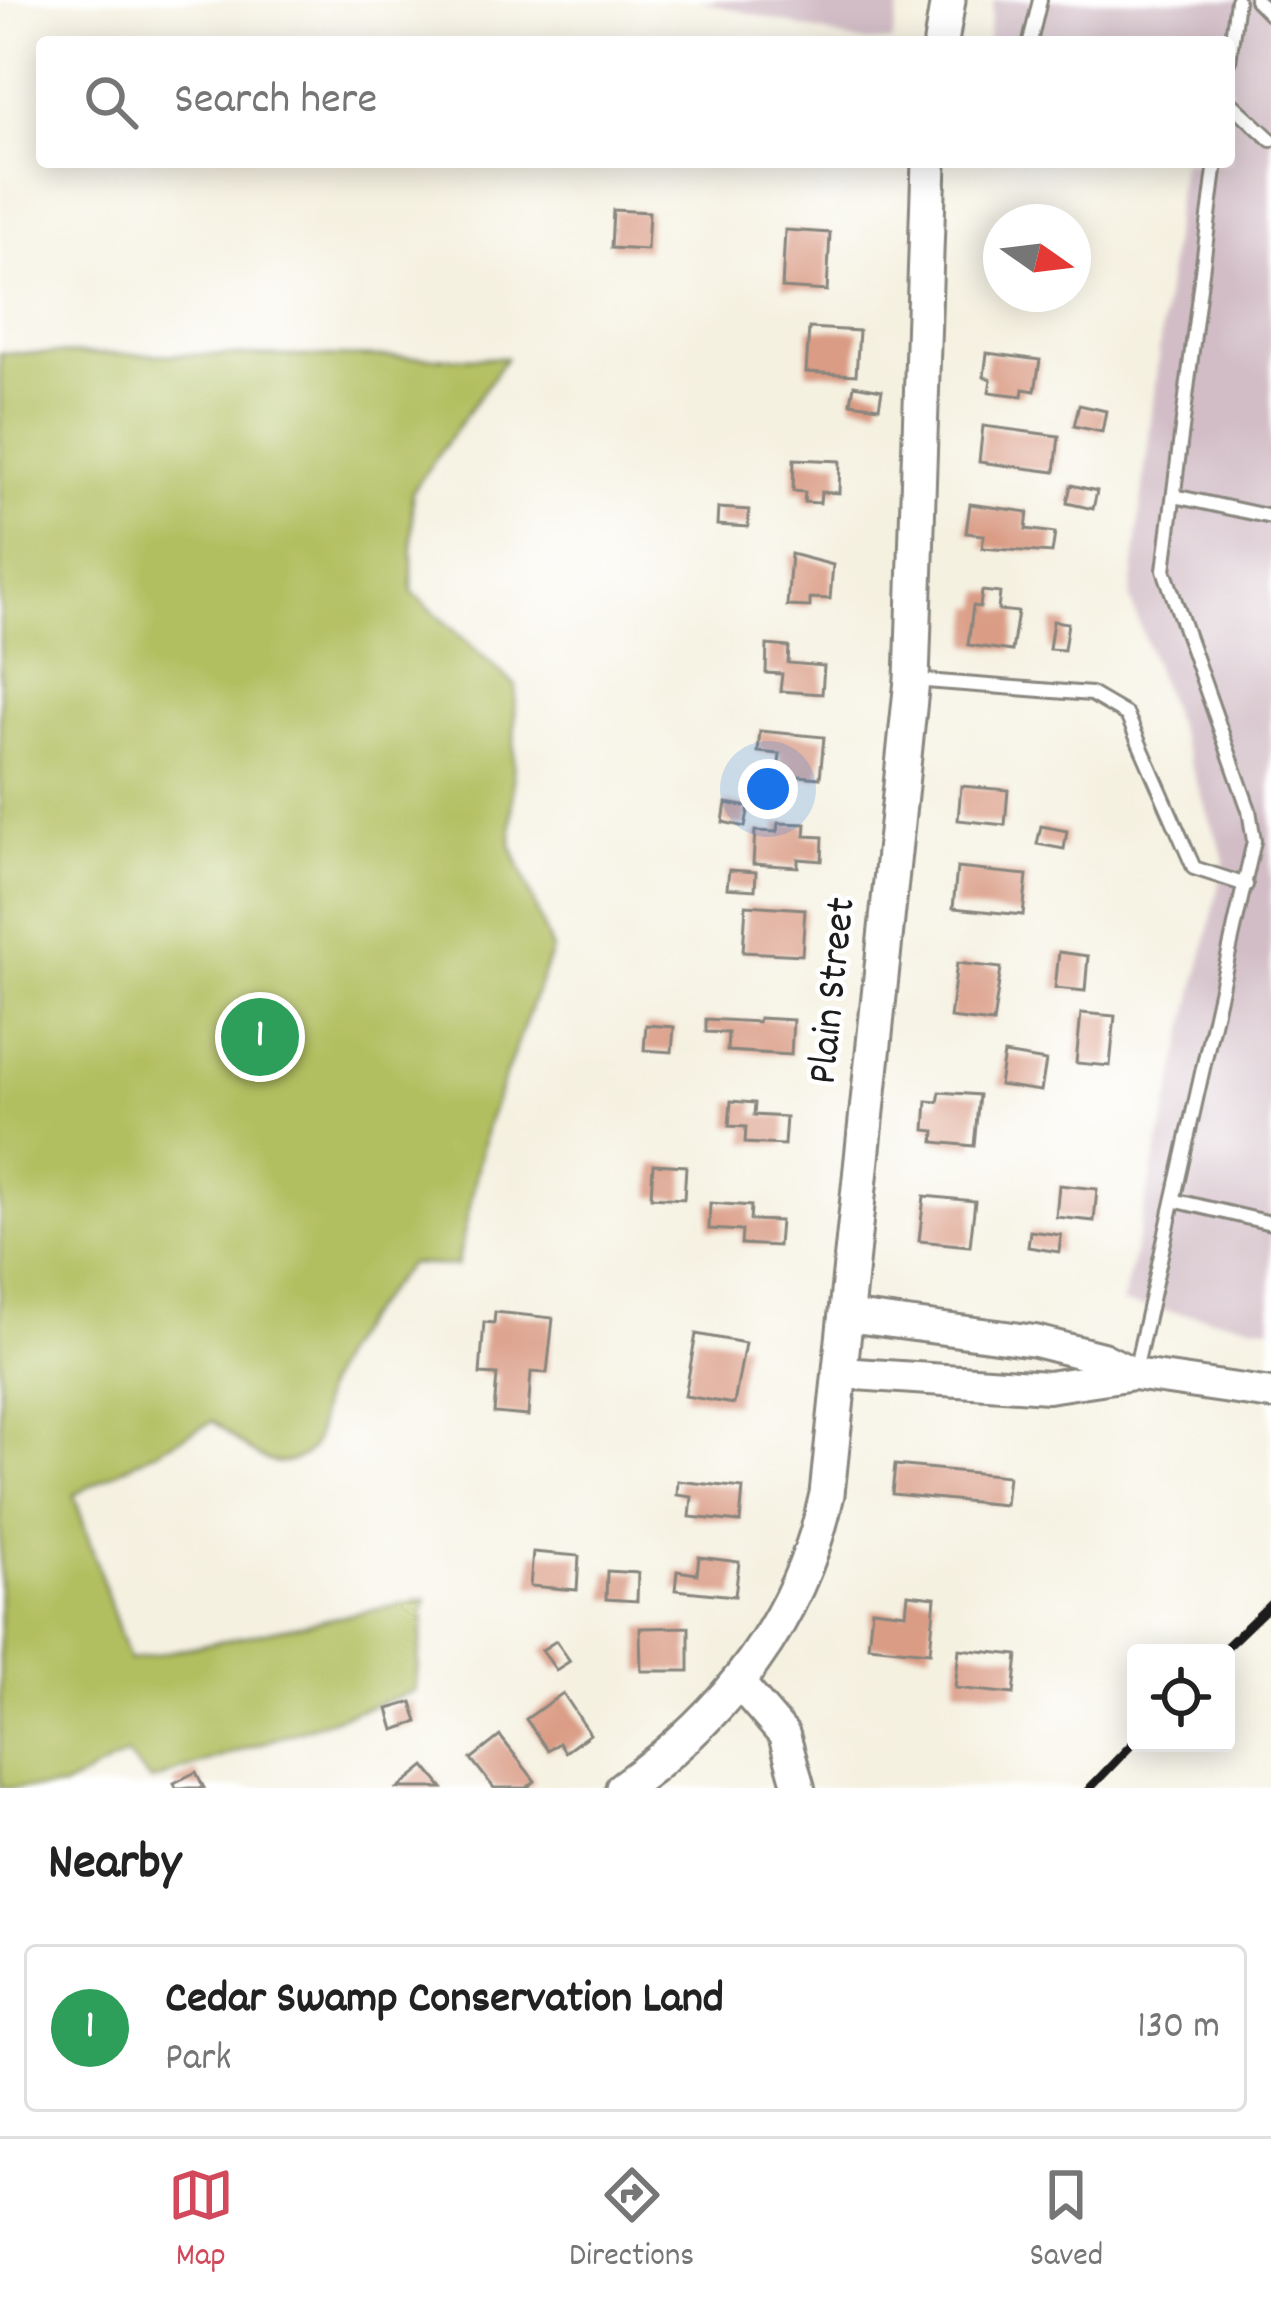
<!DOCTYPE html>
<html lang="en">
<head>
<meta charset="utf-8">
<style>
	body { margin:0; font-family:Dekko,sans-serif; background:#f6f6f6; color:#222 }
	.controls { position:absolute; right:36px; bottom:36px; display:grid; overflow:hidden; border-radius:12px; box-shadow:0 6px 30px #0003 }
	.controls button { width:108px; height:108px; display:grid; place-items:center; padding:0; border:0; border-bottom:3px solid #e0e0e0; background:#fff; color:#222; font:60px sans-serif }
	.compass { position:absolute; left:983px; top:204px; width:108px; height:108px; border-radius:50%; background:#fff; box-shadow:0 6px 30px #0003; rotate:104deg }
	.you { position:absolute; left:768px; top:789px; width:42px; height:42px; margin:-30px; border:9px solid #fff; border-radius:50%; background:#1a73e8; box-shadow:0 0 0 18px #1a73e833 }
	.badge { display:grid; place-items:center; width:78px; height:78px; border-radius:50%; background:#d1495b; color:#fff; font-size:39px; font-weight:700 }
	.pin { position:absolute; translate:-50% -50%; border:6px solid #fff; box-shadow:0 3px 12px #0006 }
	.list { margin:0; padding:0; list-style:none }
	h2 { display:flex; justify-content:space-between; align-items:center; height:156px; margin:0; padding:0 48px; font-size:51px }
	h2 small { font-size:39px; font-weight:400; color:#767676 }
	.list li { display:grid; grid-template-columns:78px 1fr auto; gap:36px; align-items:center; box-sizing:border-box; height:168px; margin:0 24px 24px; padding:0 24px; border:3px solid #e0e0e0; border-radius:12px }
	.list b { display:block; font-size:45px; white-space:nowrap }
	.list p { margin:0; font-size:39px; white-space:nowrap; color:#767676 }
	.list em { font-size:39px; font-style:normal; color:#767676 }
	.icon { flex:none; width:66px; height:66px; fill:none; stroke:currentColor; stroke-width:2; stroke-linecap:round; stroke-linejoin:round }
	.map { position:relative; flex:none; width:1271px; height:1788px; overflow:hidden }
	.search { position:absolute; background:#fff; box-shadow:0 6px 30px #0003; left:36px; right:36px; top:36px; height:132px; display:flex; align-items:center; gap:30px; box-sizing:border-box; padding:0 42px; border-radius:12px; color:#767676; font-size:45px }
	.sheet { height:348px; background:#fff }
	nav { display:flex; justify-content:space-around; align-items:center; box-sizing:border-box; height:168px; border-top:3px solid #e0e0e0; background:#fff; font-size:33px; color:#767676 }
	nav a { display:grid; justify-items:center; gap:6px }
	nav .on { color:#d1495b }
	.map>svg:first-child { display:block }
</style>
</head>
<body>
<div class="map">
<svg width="1271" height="1788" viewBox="0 0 1271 1788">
	<rect width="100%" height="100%" fill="#fff"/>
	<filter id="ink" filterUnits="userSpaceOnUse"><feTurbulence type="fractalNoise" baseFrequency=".00833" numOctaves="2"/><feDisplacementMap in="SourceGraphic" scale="24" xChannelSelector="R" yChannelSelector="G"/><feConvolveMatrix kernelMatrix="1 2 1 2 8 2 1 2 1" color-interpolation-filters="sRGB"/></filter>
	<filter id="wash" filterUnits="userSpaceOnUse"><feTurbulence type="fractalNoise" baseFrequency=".004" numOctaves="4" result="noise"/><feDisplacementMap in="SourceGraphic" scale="48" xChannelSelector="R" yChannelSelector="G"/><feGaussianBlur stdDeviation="2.7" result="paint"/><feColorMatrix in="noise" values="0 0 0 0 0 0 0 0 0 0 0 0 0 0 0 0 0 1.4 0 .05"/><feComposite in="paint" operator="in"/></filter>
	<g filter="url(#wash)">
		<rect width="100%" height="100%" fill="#f5f1e1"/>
		<!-- industrial -->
		<g fill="#d2bdc6">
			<path d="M 699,0 L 901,0 L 892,42 L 859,42 Z"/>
			<path d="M 994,0 L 1271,0 L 1271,1327 L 1122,1304 L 1225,860 L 1130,599 L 1181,162 L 1229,162 L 1229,42 L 987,42 Z"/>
		</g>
		<!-- green -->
		<path fill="#b2bf61" stroke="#676e3e" stroke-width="3" d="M 0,353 L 506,358 L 412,492 L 412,592 L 516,686 L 511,844 L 552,950 L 487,1125 L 457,1266 L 409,1264 C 375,1304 336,1346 322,1398 C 316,1422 324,1451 293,1461 C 262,1471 236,1438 213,1421 L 74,1495 L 129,1660 L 426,1599 L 415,1691 L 151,1781 L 126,1755 L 62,1788 L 0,1788 Z"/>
		<g id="blocks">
			<!-- building -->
			<g fill="#da9c85">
				<path d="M 613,210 L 649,212 L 647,250 L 611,248 Z"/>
				<path d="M 785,230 L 830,233 L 827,291 L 782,288 Z"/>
				<path d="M 809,328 L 859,331 L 856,375 L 806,372 Z"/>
				<path d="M 987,353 L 1040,360 L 1035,391 L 1023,389 L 1022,396 L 989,392 L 991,379 L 984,377 Z"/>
				<path d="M 854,385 L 882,390 L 879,407 L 851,403 Z"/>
				<path d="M 1079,405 L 1106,411 L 1102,432 L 1074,426 Z"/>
				<path d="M 983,426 L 1059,436 L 1055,472 L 979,462 Z"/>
				<path d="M 794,459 L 840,461 L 839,493 L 821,492 L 820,503 L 804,502 L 805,492 L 793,491 Z"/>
				<path d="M 1071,485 L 1097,491 L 1093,509 L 1067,503 Z"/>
				<path d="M 970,504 L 1028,512 L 1026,529 L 1055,533 L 1052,553 L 982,548 L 984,535 L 966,533 Z"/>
				<path d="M 718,508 L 749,510 L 748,527 L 717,525 Z"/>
				<path d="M 791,554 L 833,565 L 830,599 L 810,598 L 810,607 L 787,606 Z"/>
				<path d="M 982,591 L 1000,593 L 998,610 L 1018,612 L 1012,651 L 968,645 L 973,606 L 980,607 Z"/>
				<path d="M 1053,621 L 1068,623 L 1064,650 L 1049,649 Z"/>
				<path d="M 767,645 L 789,647 L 788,663 L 824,666 L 822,694 L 780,691 L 782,674 L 766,673 Z"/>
				<path d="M 760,731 L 824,737 L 820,778 L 778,774 L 780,754 L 758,752 Z"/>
				<path d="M 961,786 L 1008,790 L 1005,825 L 958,820 Z"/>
				<path d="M 726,803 L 749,807 L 745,827 L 723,822 Z"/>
				<path d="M 778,823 L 806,824 L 805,836 L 823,837 L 822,861 L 798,859 L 798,867 L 753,864 L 755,831 L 777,832 Z"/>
				<path d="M 1041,826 L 1067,831 L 1064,849 L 1037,844 Z"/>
				<path d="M 957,868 L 1027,875 L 1023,915 L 953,908 Z"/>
				<path d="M 729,870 L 756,872 L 755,890 L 727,888 Z"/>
				<path d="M 746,905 L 805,909 L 802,955 L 743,952 Z"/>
				<path d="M 1059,952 L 1088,956 L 1085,991 L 1055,988 Z"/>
				<path d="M 957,963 L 1001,968 L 993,1023 L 950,1018 Z"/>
				<path d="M 1081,1013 L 1115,1016 L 1110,1066 L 1076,1063 Z"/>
				<path d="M 759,1018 L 793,1020 L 791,1055 L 727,1051 L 728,1033 L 706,1032 L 706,1019 L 758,1022 Z"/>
				<path d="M 646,1025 L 674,1027 L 672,1052 L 644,1050 Z"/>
				<path d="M 1004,1054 L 1046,1061 L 1041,1091 L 999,1085 Z"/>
				<path d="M 940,1092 L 979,1095 L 974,1146 L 934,1142 L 935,1131 L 925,1130 L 927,1101 L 938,1102 Z"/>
				<path d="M 731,1101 L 755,1103 L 754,1115 L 786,1117 L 784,1145 L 745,1143 L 746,1127 L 729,1126 Z"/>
				<path d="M 653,1164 L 686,1166 L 684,1199 L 651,1197 Z"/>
				<path d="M 1059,1185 L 1097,1189 L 1094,1221 L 1056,1217 Z"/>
				<path d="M 924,1196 L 975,1201 L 970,1246 L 919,1241 Z"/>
				<path d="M 710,1203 L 751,1206 L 750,1220 L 780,1221 L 778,1246 L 741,1244 L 742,1231 L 709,1229 Z"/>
				<path d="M 1030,1231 L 1061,1235 L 1059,1252 L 1028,1247 Z"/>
				<path d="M 495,1312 L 553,1318 L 547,1373 L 531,1372 L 528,1416 L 494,1413 L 497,1375 L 480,1374 L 484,1322 L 494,1323 Z"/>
				<path d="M 696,1334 L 745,1343 L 734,1404 L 685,1396 Z"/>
				<path d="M 895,1465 L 1008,1476 L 1005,1505 L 892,1494 Z"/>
				<path d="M 678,1481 L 743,1488 L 740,1522 L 690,1517 L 692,1497 L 677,1495 Z"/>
				<path d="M 533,1552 L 579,1556 L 577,1590 L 530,1586 Z"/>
				<path d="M 699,1557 L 739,1562 L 735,1596 L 675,1590 L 677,1571 L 697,1574 Z"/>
				<path d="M 607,1571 L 638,1573 L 637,1601 L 606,1599 Z"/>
				<path d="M 908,1594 L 935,1597 L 930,1652 L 868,1646 L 872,1609 L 906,1613 Z"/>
				<path d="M 689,1627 L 689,1671 L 641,1671 L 640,1628 Z"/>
				<path d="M 556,1641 L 570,1661 L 556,1670 L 542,1650 Z"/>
				<path d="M 959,1649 L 1018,1655 L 1014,1694 L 955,1688 Z"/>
				<path d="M 563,1693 L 590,1734 L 565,1752 L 559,1743 L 548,1751 L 526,1719 Z"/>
				<path d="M 412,1702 L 418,1722 L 394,1730 L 388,1709 Z"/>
				<path d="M 500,1736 L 535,1781 L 527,1788 L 494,1788 L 471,1759 Z"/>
				<path d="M 425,1766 L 443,1788 L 398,1788 Z"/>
				<path d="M 196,1772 L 204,1788 L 176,1788 L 174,1783 Z"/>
			</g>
		</g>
	</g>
	<g filter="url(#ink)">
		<use href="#blocks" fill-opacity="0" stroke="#88867e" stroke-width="3"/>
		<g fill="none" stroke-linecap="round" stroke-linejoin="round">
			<defs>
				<g id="service">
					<path d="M 1256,0 L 1271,15"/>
					<path d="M 1030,42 L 1040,0"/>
					<path d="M 1229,62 L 1237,0"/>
					<path d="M 1229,101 L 1271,140"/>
					<path d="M 1174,496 L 1271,517"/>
					<path d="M 913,680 L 1091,694 L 1127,715 L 1194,868 L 1246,885"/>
					<path d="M 1177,1201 L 1271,1223"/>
					<path d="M 1135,1371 L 1254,841 L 1249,810 L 1164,570 L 1216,162"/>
				</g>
				<g id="tertiary">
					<path d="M 846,1316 L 1035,1341 L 1102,1358 L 1134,1374 L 1271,1394"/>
					<path d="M 841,1373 L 1048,1387 L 1134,1374"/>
					<path d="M 740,1684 L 784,1735 L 799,1788"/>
				</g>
				<g id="secondary">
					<path d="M 941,42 L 948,0"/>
					<path d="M 623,1788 C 727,1713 800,1621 827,1494 L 912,680 L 929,162"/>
				</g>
			</defs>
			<!-- service casing -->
			<use href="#service" stroke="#88867e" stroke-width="18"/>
			<!-- tertiary casing -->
			<use href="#tertiary" stroke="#88867e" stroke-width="36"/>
			<!-- secondary casing -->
			<use href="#secondary" stroke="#88867e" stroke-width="39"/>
			<!-- service -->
			<use href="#service" stroke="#fff" stroke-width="12"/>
			<!-- tertiary -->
			<use href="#tertiary" stroke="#fff" stroke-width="30"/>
			<!-- secondary -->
			<use href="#secondary" stroke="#fff" stroke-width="33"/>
			<!-- rail -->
			<g stroke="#1c1c1c" stroke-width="9">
				<path d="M 1220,1653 L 1271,1604"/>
				<path d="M 1090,1788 L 1136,1740"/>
			</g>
		</g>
	</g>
	<g text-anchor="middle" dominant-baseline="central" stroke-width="9" stroke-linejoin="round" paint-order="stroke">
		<!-- street labels -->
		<g font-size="42" fill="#1c1c1c" stroke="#fff">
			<text transform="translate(835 991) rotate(-84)">Plain Street</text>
		</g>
	</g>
</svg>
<div class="controls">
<button><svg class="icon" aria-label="locate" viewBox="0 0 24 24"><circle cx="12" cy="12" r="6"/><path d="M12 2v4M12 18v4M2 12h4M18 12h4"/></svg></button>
</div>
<svg class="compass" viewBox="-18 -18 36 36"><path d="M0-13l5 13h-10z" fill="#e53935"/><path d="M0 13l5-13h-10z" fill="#767676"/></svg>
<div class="you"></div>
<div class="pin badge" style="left:260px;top:1037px;background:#2e9e5b">1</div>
<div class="search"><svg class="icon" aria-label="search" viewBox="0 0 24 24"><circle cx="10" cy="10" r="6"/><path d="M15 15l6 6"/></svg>Search here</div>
</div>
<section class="sheet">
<h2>Nearby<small></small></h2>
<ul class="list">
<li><span class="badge" style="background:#2e9e5b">1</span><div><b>Cedar Swamp Conservation Land</b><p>Park</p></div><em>130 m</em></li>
</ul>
</section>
<nav>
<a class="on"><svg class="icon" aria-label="map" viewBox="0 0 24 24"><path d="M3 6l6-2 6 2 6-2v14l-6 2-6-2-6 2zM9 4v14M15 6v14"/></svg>Map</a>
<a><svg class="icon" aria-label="directions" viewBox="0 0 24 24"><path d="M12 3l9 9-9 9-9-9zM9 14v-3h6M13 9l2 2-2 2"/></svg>Directions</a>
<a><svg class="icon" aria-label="saved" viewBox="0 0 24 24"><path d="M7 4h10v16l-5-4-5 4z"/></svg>Saved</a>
</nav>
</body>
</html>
